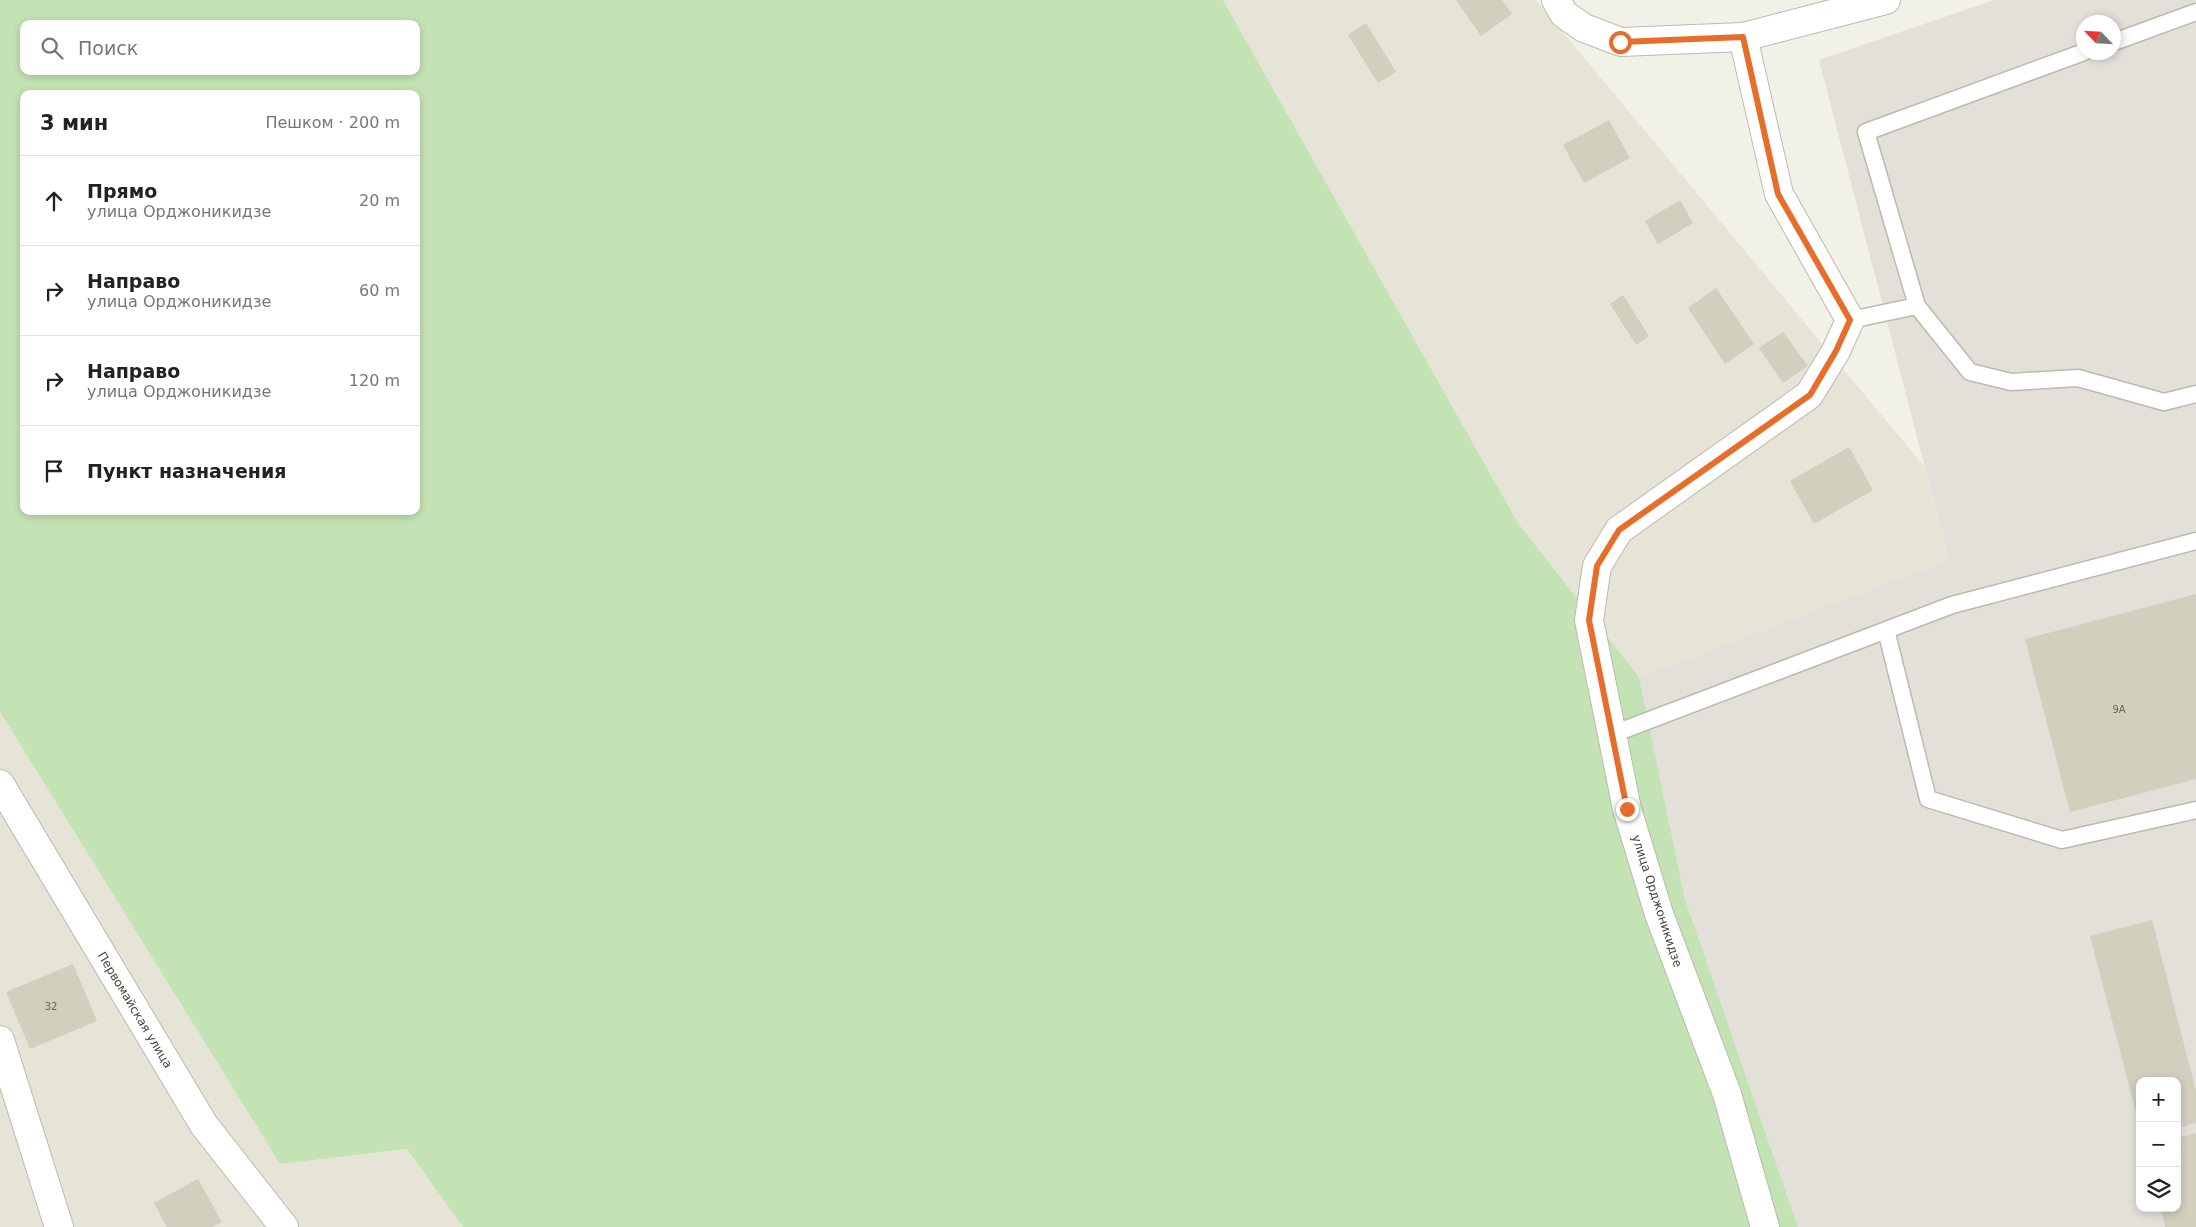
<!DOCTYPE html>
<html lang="ru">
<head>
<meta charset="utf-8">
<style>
	body { margin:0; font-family:"DejaVu Sans",sans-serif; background:#f6f6f6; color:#222 }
	.controls { position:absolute; right:15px; bottom:15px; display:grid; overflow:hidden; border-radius:10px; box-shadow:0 2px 8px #0003 }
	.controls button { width:45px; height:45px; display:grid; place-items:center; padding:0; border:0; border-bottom:1px solid #e0e0e0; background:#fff; color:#222; font:25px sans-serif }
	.compass { position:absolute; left:2076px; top:15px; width:45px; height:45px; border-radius:50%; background:#fff; box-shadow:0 2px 8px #0003; rotate:295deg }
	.stop { position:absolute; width:15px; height:15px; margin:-11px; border:4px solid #e76d2a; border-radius:50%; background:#fff }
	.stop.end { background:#e76d2a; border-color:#fff; box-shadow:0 1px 5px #0008 }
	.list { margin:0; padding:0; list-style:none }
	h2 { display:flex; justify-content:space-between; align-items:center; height:65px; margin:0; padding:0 20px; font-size:21px }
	h2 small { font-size:16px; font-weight:400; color:#767676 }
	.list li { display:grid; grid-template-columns:32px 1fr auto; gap:15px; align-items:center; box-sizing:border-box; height:90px; padding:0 20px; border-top:1px solid #e0e0e0 }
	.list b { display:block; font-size:19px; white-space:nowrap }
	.list p { margin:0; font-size:16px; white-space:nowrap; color:#767676 }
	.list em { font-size:16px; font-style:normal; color:#767676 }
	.icon { flex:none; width:28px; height:28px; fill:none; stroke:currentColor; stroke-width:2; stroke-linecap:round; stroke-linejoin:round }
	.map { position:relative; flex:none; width:2196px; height:1227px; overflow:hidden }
	.search { position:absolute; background:#fff; box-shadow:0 2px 8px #0003; left:20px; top:20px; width:400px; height:55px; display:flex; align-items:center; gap:12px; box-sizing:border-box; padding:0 18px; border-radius:10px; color:#767676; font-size:19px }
	.panel { position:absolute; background:#fff; box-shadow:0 2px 8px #0003; left:20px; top:90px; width:400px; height:425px; border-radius:10px }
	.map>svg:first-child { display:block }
</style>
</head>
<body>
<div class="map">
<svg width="2196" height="1227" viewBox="0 0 2196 1227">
	<rect width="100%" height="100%" fill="#f2f1e8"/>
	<!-- residential -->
	<g fill="#e6e4d6">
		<path d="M 1223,0 L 1536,0 L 1924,466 L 1949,560 L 1639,677 L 1518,523 Z"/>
		<path d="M 0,712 L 280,1164 L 407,1149 L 463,1227 L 0,1227 Z"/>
	</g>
	<!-- industrial -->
	<path fill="#e2e0d9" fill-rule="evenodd" d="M 1994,0 L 2196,0 L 2196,1227 L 1798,1227 L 1685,899 L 1639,677 L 1949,560 L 1819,60 ZM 2084,22 L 2114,22 L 2114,52 L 2084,52 ZM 2140,1081 L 2177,1081 L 2177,1208 L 2140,1208 Z"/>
	<!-- green -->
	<path fill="#c4e3b4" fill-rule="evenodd" d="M 0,0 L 1223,0 L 1518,523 L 1639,677 L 1685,899 L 1798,1227 L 463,1227 L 407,1149 L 280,1164 L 0,712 ZM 24,24 L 416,24 L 416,71 L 24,71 ZM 24,94 L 416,94 L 416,511 L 24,511 Z"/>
	<!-- building -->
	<g fill="#d3cfbe">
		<path d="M 1456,0 L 1502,0 L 1512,14 L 1481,36 Z"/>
		<path d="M 1366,23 L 1396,72 L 1378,83 L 1348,35 Z"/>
		<path d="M 1609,120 L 1630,158 L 1584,183 L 1563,145 Z"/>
		<path d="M 1680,200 L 1693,223 L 1658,244 L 1645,221 Z"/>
		<path d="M 1716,288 L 1754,344 L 1725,364 L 1688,308 Z"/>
		<path d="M 1623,295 L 1649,336 L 1636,345 L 1610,304 Z"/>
		<path d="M 1783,332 L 1808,366 L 1783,383 L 1759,348 Z"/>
		<path d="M 1849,447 L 1873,490 L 1814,524 L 1790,481 Z"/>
		<path d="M 2196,594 L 2196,779 L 2070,812 L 2025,639 Z"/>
		<path d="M 2152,920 L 2196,1091 L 2196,1123 L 2177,1128 L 2177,1081 L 2140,1081 L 2139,1124 L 2090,936 Z"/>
		<path d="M 73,964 L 97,1021 L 30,1049 L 6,992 Z"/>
		<path d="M 2196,1133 L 2196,1227 L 2165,1227 L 2161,1208 L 2177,1208 L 2177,1138 Z"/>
		<path d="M 198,1179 L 222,1222 L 212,1227 L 167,1227 L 154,1203 Z"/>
	</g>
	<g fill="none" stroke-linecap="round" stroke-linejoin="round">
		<defs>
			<g id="service">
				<path d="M 2114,42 L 2196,12"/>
				<path d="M 2084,52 L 1866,132 L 1917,306 L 1970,372 L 2011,382 L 2078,378 L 2164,402 L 2196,394"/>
				<path d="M 1850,320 L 1917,306"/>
				<path d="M 1886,630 L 1928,799 L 2062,840 L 2196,810"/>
				<path d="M 1613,734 L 1952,605 L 2196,541"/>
			</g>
			<g id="minor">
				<path d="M 1556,0 L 1564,14 L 1584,28 L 1621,42 L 1743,37 L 1779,194 L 1850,320 L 1836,351 L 1809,395 L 1619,530 L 1597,566 L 1589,620 L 1627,809 L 1659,914 L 1727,1094 L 1765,1227"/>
				<path d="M 1743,37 L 1886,0"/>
				<path d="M 0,784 L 204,1125 L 284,1227"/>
				<path d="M 0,1040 L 59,1227"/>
			</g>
		</defs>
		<!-- service casing -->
		<use href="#service" stroke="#bdbaab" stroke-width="19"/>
		<!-- minor casing -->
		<use href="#minor" stroke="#bdbaab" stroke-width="30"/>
		<!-- service -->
		<use href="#service" stroke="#fff" stroke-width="16"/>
		<!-- minor -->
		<use href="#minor" stroke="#fff" stroke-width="28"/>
	</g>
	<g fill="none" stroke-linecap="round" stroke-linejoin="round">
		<!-- route -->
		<path stroke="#e76d2a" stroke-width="6" d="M 1620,42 L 1743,37 L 1778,194 L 1850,320 L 1836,351 L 1810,395 L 1619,530 L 1597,566 L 1589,620 L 1627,809"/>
	</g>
	<g text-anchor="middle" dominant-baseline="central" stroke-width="4" stroke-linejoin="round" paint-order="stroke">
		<!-- number labels -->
		<g font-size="10" fill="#686559">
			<text x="2119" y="709">9А</text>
			<text x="51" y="1006">32</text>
		</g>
		<!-- street labels -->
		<g font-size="12" fill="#454237" stroke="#fff">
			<text transform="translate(1657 901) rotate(72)">улица Орджоникидзе</text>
			<text transform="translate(135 1010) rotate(59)">Первомайская улица</text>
		</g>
	</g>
</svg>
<div class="controls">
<button>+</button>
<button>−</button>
<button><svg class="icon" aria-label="layers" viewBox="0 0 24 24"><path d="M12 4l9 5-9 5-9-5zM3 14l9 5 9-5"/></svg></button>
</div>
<svg class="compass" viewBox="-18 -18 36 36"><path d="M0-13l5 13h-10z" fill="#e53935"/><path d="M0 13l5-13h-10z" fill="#767676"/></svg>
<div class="stop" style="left:1620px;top:42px"></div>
<div class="stop end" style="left:1627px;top:809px"></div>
<div class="search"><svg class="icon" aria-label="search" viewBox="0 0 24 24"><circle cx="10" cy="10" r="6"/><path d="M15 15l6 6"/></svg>Поиск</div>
<section class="panel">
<h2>3 мин<small>Пешком · 200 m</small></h2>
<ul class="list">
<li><svg class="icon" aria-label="ahead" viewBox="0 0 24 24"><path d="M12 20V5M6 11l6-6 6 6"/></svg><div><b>Прямо</b><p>улица Орджоникидзе</p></div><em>20 m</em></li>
<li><svg class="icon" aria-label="right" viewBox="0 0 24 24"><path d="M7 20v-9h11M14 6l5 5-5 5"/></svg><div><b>Направо</b><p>улица Орджоникидзе</p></div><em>60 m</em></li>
<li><svg class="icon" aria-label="right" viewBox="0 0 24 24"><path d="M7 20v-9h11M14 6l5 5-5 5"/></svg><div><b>Направо</b><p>улица Орджоникидзе</p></div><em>120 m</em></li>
<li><svg class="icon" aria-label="arrive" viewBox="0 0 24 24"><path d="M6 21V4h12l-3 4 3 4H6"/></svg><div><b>Пункт назначения</b></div></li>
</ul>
</section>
</div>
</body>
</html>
